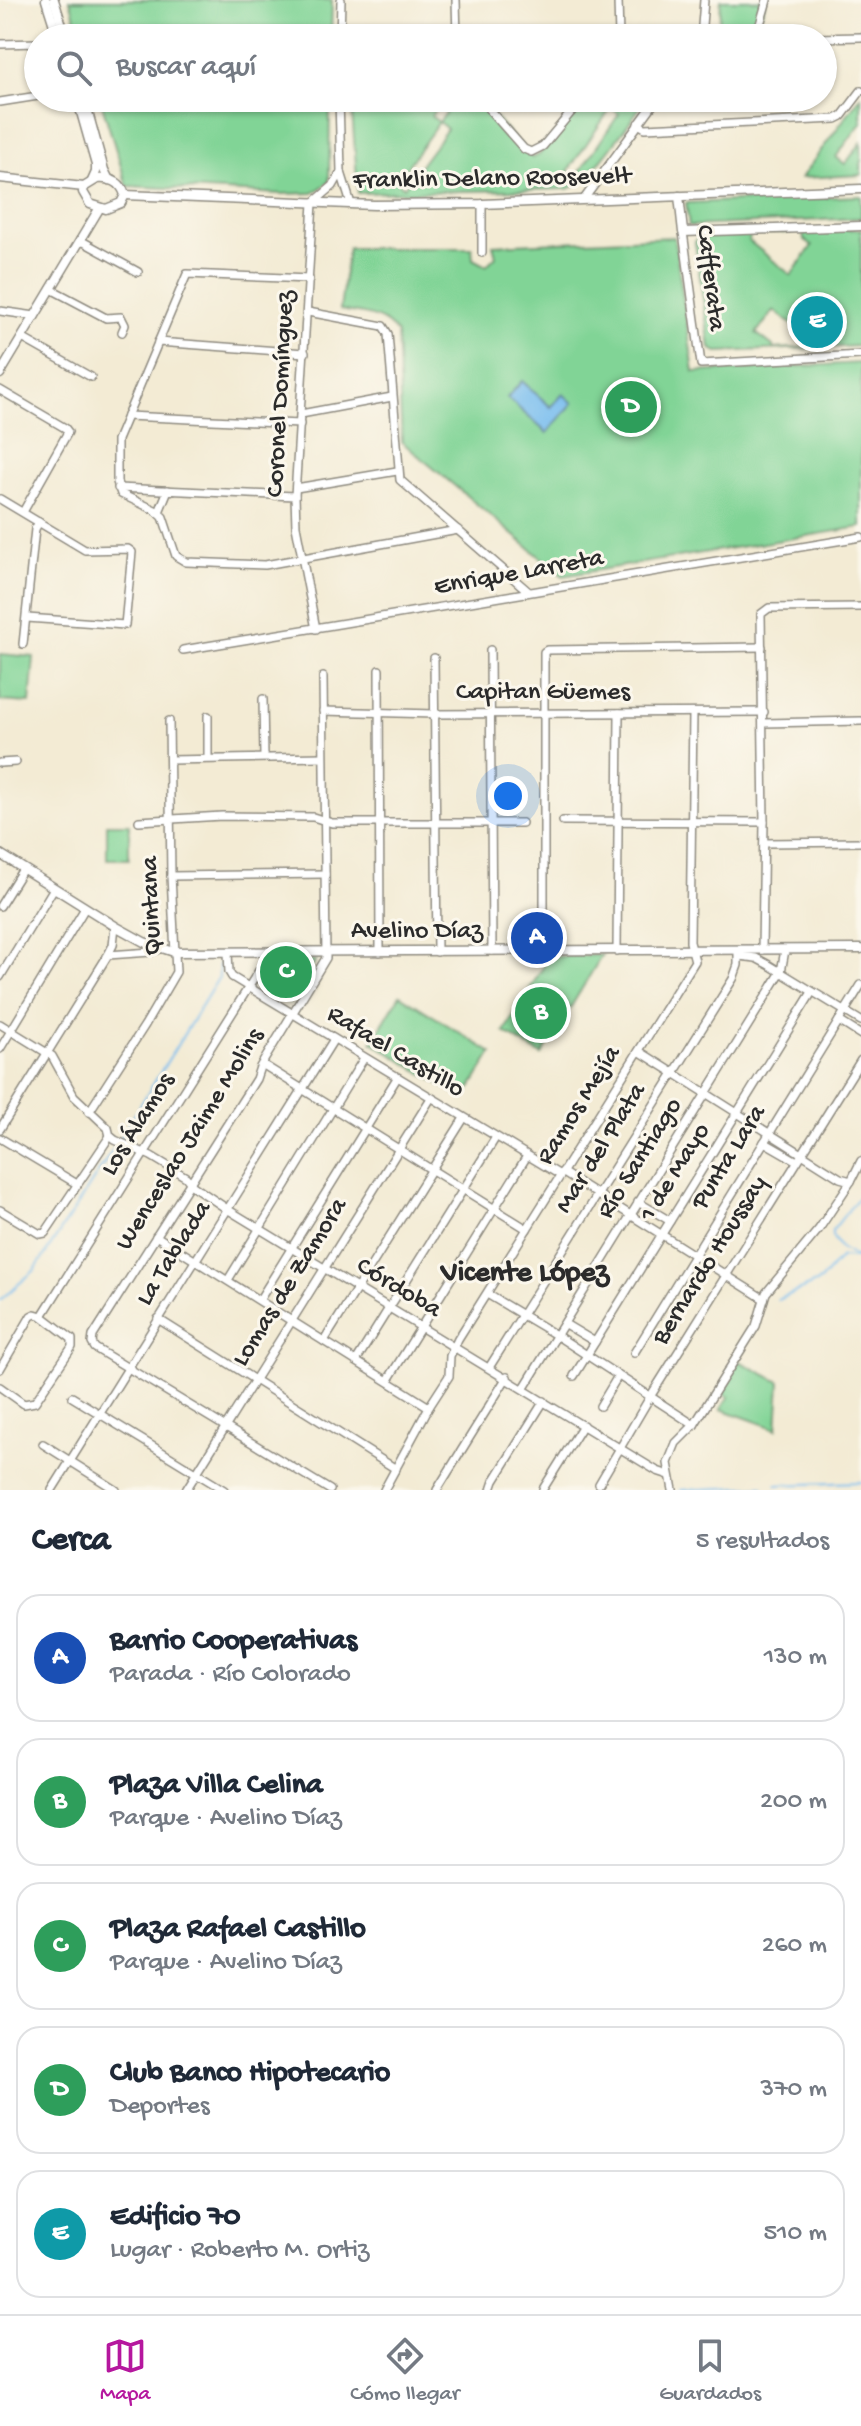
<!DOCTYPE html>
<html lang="es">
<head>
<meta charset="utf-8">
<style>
	body { margin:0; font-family:"Gochi Hand",sans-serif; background:#f2f2f3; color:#1f2937 }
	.you { position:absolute; left:508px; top:796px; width:28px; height:28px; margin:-20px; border:6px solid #fff; border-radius:50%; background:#1a73e8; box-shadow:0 0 0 12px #1a73e833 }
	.badge { display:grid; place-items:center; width:52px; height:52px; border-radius:50%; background:#b5179e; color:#fff; font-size:26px; font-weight:700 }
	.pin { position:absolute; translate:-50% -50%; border:4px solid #fff; box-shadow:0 2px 8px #0006 }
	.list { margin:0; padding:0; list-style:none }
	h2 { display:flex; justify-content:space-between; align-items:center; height:104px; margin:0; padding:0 32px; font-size:34px }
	h2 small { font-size:26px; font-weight:400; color:#747a83 }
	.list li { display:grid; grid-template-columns:52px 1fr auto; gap:24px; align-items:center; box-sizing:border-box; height:128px; margin:0 16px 16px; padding:0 16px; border:2px solid #e0e1e3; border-radius:24px }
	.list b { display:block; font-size:30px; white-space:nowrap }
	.list p { margin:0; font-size:26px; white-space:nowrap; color:#747a83 }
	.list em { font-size:26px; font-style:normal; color:#747a83 }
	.icon { flex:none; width:44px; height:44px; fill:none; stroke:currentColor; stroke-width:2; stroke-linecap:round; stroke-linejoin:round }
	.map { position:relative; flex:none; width:861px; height:1490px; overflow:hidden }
	.search { position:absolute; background:#fff; box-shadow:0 2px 6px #0004; left:24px; right:24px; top:24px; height:88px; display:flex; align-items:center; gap:20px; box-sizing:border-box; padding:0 28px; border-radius:44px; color:#747a83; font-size:30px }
	.sheet { height:824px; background:#fff }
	nav { display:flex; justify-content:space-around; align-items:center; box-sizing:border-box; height:112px; border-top:2px solid #e0e1e3; background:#fff; font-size:22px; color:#747a83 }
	nav a { display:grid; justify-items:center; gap:4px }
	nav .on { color:#b5179e }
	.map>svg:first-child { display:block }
</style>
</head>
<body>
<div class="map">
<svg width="861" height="1490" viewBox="0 0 861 1490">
	<rect width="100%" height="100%" fill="#fbf7ec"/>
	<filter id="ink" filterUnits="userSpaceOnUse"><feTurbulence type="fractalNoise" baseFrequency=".0125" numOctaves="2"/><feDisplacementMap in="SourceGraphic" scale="16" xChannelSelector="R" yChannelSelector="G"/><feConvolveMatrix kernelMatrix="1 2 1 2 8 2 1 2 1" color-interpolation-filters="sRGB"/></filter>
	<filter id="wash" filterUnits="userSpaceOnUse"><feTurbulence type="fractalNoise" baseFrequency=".006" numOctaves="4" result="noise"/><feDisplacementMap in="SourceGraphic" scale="32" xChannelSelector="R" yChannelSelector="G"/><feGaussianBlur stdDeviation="1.8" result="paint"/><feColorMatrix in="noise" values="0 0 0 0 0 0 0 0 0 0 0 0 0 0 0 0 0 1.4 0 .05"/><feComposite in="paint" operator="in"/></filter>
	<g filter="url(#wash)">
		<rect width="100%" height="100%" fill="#f3ebd4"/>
		<!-- green -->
		<g fill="#81d496" stroke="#568060" stroke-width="2" fill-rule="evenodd">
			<path d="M 70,0 L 332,0 L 331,38 L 81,38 Z"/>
			<path d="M 721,0 L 766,0 L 754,37 L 718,38 Z"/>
			<path d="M 861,96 L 861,123 L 836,157 L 845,164 L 861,143 L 861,175 L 801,178 Z"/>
			<path d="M 100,98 L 330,98 L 329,182 L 313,193 L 282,194 L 127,186 Z"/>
			<path d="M 351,98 L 444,98 L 431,116 L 439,122 L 457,98 L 477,98 L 532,158 L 539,155 L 588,98 L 606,98 L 603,102 L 610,107 L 617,98 L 647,98 C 629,121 593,180 568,189 L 358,193 ZM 611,108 L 619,114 L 576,177 L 568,171 ZM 439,122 L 447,129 L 404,187 L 397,181 Z"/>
			<path d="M 861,196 L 861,218 L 689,226 L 686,203 Z"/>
			<path d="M 861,229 L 861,346 L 717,352 L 710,348 L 695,242 L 700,235 ZM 803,232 L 804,240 L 812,246 L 791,275 L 749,241 L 750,234 ZM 774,311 L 813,340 L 814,347 L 773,349 L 773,346 L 756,333 Z"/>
			<path d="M 674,237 L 694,372 L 861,363 L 861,527 L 563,576 L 402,442 L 397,334 C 384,314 361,314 340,310 L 348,248 L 472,248 L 473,259 L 486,266 L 496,256 L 493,245 Z"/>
			<path d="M 0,654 L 34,657 L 30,703 L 0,701 Z"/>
			<rect x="107" y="824" width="22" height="35"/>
			<path d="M 602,955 L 542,1055 L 504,1032 L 549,957 Z"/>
			<path d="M 271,961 L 316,961 L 290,1003 L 256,983 Z"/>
			<path d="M 400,995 L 492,1053 L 464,1099 L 372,1042 Z"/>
			<path d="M 739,1361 L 780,1382 L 777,1429 L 721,1409 L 729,1397 L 720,1392 Z"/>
		</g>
		<!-- water -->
		<path fill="#78bdef" stroke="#52748d" stroke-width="2" d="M 522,381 L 551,407 L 563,394 L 573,403 L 547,433 L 507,398 Z"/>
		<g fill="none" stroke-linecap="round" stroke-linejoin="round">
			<!-- stream -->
			<g stroke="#78bdef" stroke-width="2">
				<path d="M 119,1140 L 219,977 L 219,963"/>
				<path d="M 861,1194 L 832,1231 L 832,1236 L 840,1248 L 861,1260"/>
				<path d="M 0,1300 L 35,1270 L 116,1145"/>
				<path d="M 777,1300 L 820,1281 L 841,1257 L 858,1258"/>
				<path d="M 776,1485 L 861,1482"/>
				<path d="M 681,1490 L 764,1486"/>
			</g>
		</g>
	</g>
	<g filter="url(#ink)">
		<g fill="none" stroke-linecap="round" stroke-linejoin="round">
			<defs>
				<g id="minor">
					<path d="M 456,0 L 457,38"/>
					<path d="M 618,0 L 619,38"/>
					<path d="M 340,38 L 341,0"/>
					<path d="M 701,38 L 704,0"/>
					<path d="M 756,38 L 767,0"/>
					<path d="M 816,38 L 861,37"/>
					<path d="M 0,44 L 38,43"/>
					<path d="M 339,98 L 341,172 L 351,204"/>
					<path d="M 479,98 L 524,149 L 531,152 L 543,146 L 583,98"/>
					<path d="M 0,102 L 38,96"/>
					<path d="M 638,124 L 645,128 L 836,119 L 842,116 L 861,91"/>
					<path d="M 584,199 L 658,98"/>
					<path d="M 683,232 L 701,364 L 861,355"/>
					<path d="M 80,240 L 138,272"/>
					<path d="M 482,253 L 482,204"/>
					<path d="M 309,279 L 187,274 L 117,440 L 117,482 L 121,494 L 155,510 L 163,517 L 176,556 L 186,562 L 265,565 L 458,530"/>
					<path d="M 51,289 L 106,318 L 121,317 L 125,325 L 122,332"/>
					<path d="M 0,311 L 35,316"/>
					<path d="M 308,312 L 383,326 L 388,334 L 400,480 L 529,592"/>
					<path d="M 22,338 L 91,377"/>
					<path d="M 158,342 L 305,353"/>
					<path d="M 0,390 L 65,428 L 68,432 L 23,512"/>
					<path d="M 301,414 L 392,397"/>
					<path d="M 127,416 L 300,424"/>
					<path d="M 118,488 L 295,496"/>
					<path d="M 296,488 L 397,471"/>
					<path d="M 0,499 L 85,550 L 128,549 L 132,552 L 125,625 L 27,618"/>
					<path d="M 159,512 L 168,490"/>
					<path d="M 316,629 L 296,526 L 295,496 L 313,203 L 333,186 L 341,172"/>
					<path d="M 23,644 L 35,529 L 39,522"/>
					<path d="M 183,650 L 861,537"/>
					<path d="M 490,650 L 492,951"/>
					<path d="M 434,658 L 437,952"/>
					<path d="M 379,670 L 380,952"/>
					<path d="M 323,677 L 326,958 L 260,1067 L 256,1079 L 93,1336 L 92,1343 L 95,1348 L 330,1490"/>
					<path d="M 263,699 L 264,757"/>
					<path d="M 323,711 L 434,714 L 764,712"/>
					<path d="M 208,716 L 208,758"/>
					<path d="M 764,723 L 861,721"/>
					<path d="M 170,760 L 323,757"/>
					<path d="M 0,763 L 16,762"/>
					<path d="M 139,821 L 222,816 L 313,817 L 332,823 L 522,823"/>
					<path d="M 563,821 L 764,822"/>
					<path d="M 764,843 L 861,842"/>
					<path d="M 171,876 L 325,874"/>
					<path d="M 0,906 L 23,869"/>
					<path d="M 762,950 L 764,822 L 761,614 L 769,608 L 861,607"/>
					<path d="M 544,951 L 544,652 L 547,650 L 762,647"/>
					<path d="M 617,951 L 619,713"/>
					<path d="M 228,953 L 229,972 L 232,977 L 560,1175"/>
					<path d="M 108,955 L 113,945 L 115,926"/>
					<path d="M 739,956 L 756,958 L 769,965 L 861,1021"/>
					<path d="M 0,977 L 54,888"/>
					<path d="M 839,1021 L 861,1035"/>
					<path d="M 0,1024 L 52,1056 L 74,1096 L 108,1128 L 110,1136 L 115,1140 L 151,1156 L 186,1177 L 193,1186 L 227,1209 L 657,1471 L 669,1475"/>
					<path d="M 0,1049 L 85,908"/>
					<path d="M 639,1051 L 840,1178 L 851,1181"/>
					<path d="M 262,1064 L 527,1229"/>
					<path d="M 89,1112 L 145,1025 L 176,972 L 171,876 L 169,721"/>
					<path d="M 0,1129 L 108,955 L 151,952 L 160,949"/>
					<path d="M 0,1138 L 77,1184"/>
					<path d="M 764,1142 L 797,1161"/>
					<path d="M 562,1172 L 764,1299"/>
					<path d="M 638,1202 L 670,1221"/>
					<path d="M 0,1210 L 40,1234 L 45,1233 L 110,1136"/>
					<path d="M 156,1236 L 429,1407"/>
					<path d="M 228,1280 L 364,1058"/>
					<path d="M 487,1294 L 556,1335 L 694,1425"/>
					<path d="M 260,1299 L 397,1078"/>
					<path d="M 42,1316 L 265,961 L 267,953"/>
					<path d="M 158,1319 L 396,1469"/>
					<path d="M 565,1324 L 595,1342"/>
					<path d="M 324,1341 L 464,1118"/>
					<path d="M 634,1353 L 861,985"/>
					<path d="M 356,1361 L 496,1137"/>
					<path d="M 490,1366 L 733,979 L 738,965 L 738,950"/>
					<path d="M 0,1369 L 31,1316 L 35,1314 L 42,1316 L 72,1339 L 72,1347 L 35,1402 L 24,1404 L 0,1387"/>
					<path d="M 574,1376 L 812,992"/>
					<path d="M 388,1380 L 527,1156"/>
					<path d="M 524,1388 L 781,972 L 785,950"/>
					<path d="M 72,1397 L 224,1490"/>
					<path d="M 600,1406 L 618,1376"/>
					<path d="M 43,1444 L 116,1490"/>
					<path d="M 599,1484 L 650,1397 L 861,1060"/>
					<path d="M 543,1489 L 583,1425"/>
					<path d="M 52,1490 L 334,1039"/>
					<path d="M 186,1490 L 431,1098"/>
					<path d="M 384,1490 L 429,1407 L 449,1376 L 450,1356 L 458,1339 L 695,961 L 690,942 L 693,713"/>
					<path d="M 437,1490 L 507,1377"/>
					<path d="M 491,1490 L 494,1481 L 544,1401"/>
					<path d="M 673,1490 L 668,1463 L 676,1443 L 694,1425 L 756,1326 L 766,1293 L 819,1229 L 851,1181 L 861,1161"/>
				</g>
				<g id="tertiary">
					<path d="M 46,0 L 58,38"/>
					<path d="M 54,0 L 66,38"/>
					<path d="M 77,98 L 96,165 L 96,172 L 92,181"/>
					<path d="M 84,98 L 104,170 L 109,180"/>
					<path d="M 0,178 L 84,187"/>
					<path d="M 97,179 C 110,178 121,181 125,195 L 121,203 L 106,209 L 90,204 L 83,192 L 84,187 Z"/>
					<path d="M 125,195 L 374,205 L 482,204 L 861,189"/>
					<path d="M 679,196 L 683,232 L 861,226"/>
					<path d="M 0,374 L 99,209"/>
					<path d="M 0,854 L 115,926 L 144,942 L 174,952 L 861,949"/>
				</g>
			</defs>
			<!-- minor casing -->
			<use href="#minor" stroke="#8f8b80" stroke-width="10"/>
			<!-- tertiary casing -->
			<use href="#tertiary" stroke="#8f8b80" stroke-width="11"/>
			<!-- minor -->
			<use href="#minor" stroke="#fff" stroke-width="7"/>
			<!-- tertiary -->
			<use href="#tertiary" stroke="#fff" stroke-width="8"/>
		</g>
	</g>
	<g text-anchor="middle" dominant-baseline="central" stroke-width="6" stroke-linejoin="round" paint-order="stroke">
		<!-- street labels -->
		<g font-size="26" fill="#2b2b2b" stroke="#fbf7ec">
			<text transform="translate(492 180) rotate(-1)">Franklin Delano Roosevelt</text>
			<text transform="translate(709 278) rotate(83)">Cafferata</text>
			<text transform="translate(282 394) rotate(-87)">Coronel Domínguez</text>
			<text transform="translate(519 574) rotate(-10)">Enrique Larreta</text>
			<text x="543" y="693">Capitan Güemes</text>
			<text transform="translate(153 906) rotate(-92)">Quintana</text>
			<text x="417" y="932">Avelino Díaz</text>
			<text transform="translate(395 1053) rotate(31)">Rafael Castillo</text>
			<text transform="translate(580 1106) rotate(-58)">Ramos Mejía</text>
			<text transform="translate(139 1125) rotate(-58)">Los Álamos</text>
			<text transform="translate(191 1140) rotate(-58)">Wenceslao Jaime Molins</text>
			<text transform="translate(602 1149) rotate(-58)">Mar del Plata</text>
			<text transform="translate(730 1158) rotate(-58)">Punta Lara</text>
			<text transform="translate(641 1159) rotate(-58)">Río Santiago</text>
			<text transform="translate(676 1173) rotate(-58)">1 de Mayo</text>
			<text transform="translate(175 1254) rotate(-58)">La Tablada</text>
			<text transform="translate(711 1261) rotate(-58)">Bernardo Houssay</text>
			<text transform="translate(291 1283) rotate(-58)">Lomas de Zamora</text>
			<text transform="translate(398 1289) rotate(31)">Córdoba</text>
		</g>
		<!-- quarter labels -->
		<g font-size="30" font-weight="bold" fill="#2b2b2b" stroke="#fbf7ec">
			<text x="525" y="1274">Vicente López</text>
		</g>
	</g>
</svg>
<div class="you"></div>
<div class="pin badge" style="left:537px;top:938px;background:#1a4fb4">A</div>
<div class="pin badge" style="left:541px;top:1013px;background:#2e9e5b">B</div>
<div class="pin badge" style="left:286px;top:972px;background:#2e9e5b">C</div>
<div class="pin badge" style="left:631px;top:407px;background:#2e9e5b">D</div>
<div class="pin badge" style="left:817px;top:322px;background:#0f9aa8">E</div>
<div class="search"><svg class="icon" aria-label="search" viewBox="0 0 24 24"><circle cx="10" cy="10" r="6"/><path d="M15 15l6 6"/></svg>Buscar aquí</div>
</div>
<section class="sheet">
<h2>Cerca<small>5 resultados</small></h2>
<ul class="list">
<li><span class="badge" style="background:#1a4fb4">A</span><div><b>Barrio Cooperativas</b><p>Parada · Río Colorado</p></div><em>130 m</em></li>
<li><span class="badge" style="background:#2e9e5b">B</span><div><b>Plaza Villa Celina</b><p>Parque · Avelino Díaz</p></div><em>200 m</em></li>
<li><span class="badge" style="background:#2e9e5b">C</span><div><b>Plaza Rafael Castillo</b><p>Parque · Avelino Díaz</p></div><em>260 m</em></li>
<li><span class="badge" style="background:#2e9e5b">D</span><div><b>Club Banco Hipotecario</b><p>Deportes</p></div><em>370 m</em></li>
<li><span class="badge" style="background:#0f9aa8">E</span><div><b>Edificio 70</b><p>Lugar · Roberto M. Ortiz</p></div><em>510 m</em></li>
</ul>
</section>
<nav>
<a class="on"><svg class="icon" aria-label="map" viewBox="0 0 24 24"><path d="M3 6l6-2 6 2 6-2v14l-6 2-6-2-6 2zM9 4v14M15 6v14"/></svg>Mapa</a>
<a><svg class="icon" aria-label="directions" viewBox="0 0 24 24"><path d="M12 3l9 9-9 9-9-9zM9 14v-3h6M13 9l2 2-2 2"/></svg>Cómo llegar</a>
<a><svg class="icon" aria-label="saved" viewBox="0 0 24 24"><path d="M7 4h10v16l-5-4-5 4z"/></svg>Guardados</a>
</nav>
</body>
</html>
